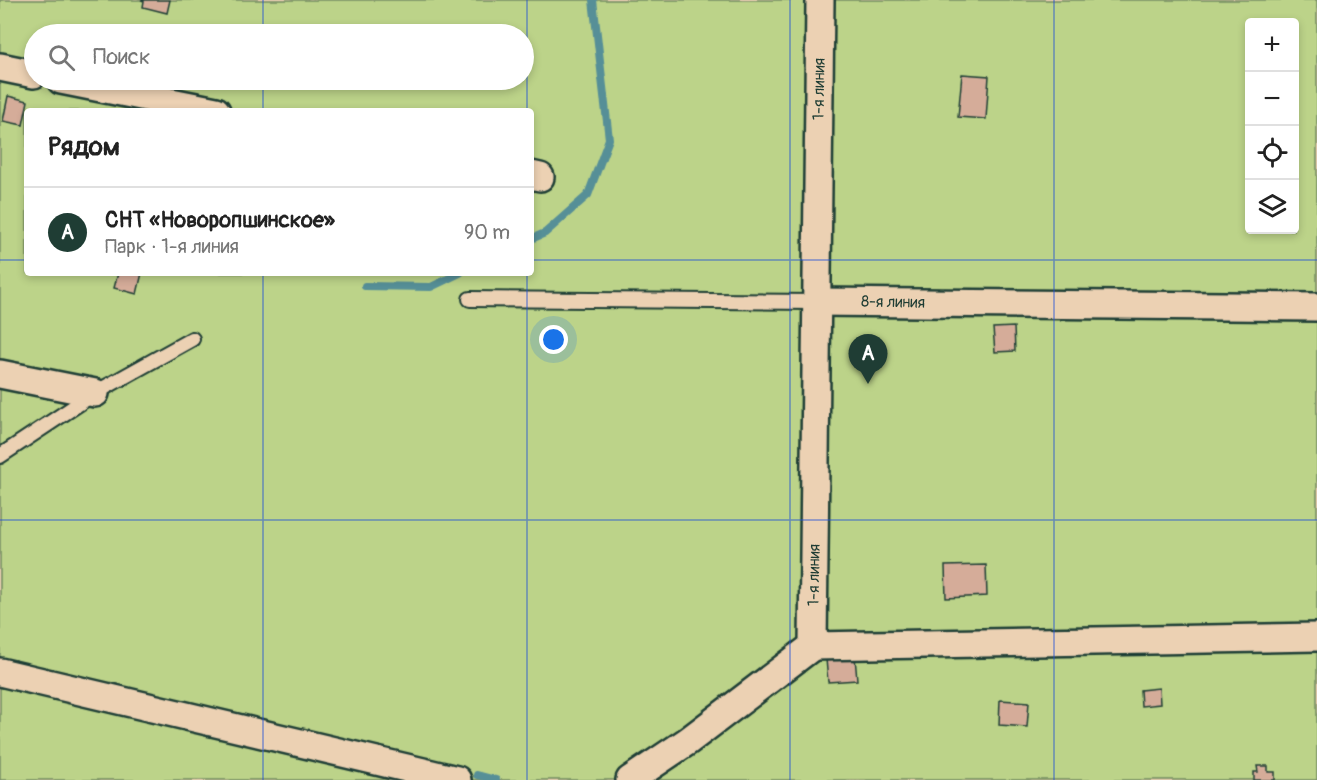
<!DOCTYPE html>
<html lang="ru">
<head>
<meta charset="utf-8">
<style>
	body { margin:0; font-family:Pangolin,sans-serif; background:#f2f2f2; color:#222 }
	.controls { position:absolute; right:18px; top:18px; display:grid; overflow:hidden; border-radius:6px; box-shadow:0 3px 9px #0003 }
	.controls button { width:54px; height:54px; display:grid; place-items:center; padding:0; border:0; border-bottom:2px solid #e0e0e0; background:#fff; color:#222; font:30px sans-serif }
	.you { position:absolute; left:554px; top:340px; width:21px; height:21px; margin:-15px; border:4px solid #fff; border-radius:50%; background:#1a73e8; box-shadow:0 0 0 9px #1a73e833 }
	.badge { display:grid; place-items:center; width:39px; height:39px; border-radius:50%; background:#1f3d34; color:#fff; font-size:20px; font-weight:700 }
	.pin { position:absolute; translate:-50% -50px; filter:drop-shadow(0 2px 3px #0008) }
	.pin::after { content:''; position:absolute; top:32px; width:21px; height:18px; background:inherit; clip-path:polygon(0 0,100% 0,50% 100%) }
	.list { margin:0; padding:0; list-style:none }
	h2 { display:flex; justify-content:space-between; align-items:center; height:78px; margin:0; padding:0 24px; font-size:26px }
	h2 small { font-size:20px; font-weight:400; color:#767676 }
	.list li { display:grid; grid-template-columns:39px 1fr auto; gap:18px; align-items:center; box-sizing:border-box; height:90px; padding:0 24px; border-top:2px solid #e0e0e0 }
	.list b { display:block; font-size:22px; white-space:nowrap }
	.list p { margin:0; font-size:20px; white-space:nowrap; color:#767676 }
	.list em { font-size:20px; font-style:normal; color:#767676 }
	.icon { flex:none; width:33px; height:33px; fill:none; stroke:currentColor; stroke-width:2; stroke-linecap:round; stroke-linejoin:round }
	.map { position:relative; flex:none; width:1317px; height:780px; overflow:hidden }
	.search { position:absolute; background:#fff; box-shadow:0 3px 9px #0003; left:24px; top:24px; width:510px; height:66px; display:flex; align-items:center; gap:15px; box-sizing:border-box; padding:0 21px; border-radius:33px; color:#767676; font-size:22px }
	.panel { position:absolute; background:#fff; box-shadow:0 3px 9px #0003; left:24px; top:108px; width:510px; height:168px; border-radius:6px }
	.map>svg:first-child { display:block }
</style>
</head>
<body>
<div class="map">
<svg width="1317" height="780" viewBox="0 0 1317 780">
	<rect width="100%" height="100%" fill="#ecd1b3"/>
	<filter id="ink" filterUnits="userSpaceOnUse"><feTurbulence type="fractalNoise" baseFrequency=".0167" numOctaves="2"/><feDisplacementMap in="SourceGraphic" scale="12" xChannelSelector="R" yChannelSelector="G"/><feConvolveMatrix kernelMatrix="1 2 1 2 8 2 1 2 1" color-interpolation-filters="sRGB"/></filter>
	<g filter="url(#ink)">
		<!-- green -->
		<path fill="#bcd389" stroke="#6e885e" stroke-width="1.5" fill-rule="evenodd" d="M 0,0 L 1317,0 L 1317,780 L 0,780 ZM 1250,22 L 1294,22 L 1294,230 L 1250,230 ZM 34,34 L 524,34 L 524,80 L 34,80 ZM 27,111 L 531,111 L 531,273 L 27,273 Z"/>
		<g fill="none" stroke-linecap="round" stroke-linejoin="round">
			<!-- stream -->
			<g stroke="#568f97" stroke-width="8">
				<path d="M 531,239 L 545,233 L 588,195 L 609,139 L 593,0"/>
				<path d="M 365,286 L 431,287 L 460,273"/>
				<path d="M 477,775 L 496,780"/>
			</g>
		</g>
		<!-- building -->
		<g fill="#d5ac99" stroke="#1f3d34" stroke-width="1.5">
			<path d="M 141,0 L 170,0 L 167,13 L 143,7 L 144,1 Z"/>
			<path d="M 962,74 L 989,76 L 986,119 L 958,117 Z"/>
			<path d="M 8,96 L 28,101 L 23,125 L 3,121 Z"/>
			<path d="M 118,273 L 142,273 L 137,294 L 114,288 Z"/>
			<path d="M 1014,327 L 1015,351 L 995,352 L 993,328 Z"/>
			<path d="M 986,565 L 987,596 L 946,598 L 945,566 Z"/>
			<path d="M 855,657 L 857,680 L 828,682 L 826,659 Z"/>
			<path d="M 1159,688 L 1160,704 L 1141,706 L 1140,690 Z"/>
			<path d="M 1000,700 L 1029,702 L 1027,727 L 999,725 Z"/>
			<path d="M 1257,766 L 1268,766 L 1268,772 L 1275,772 L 1275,780 L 1254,780 L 1254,772 L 1258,772 Z"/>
		</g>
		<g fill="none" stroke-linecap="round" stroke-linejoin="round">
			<defs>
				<g id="lane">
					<path d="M 470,299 L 817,302"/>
					<path d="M 0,456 L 95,393 L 192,339"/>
				</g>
				<g id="street">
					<path d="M 0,67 L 34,74"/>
					<path d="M 61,80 L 216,111"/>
					<path d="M 531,175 L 540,177"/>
					<path d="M 817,302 L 1317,307"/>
					<path d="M 0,374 L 95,393"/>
					<path d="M 813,646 L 820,0"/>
					<path d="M 813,646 L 1317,637"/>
					<path d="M 0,672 L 457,780"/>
					<path d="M 630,780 L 688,741 L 813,646"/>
				</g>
			</defs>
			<!-- lane casing -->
			<use href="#lane" stroke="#1f3d34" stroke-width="18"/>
			<!-- street casing -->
			<use href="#street" stroke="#1f3d34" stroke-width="32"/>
			<!-- lane -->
			<use href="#lane" stroke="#ecd1b3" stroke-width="14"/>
			<!-- street -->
			<use href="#street" stroke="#ecd1b3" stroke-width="27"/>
		</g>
	</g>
	<!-- grid -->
	<path fill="none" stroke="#1d4ed8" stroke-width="1.5" stroke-opacity="0.55" d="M 263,0 L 263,34M 527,0 L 527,111M 790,0 L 790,780M 1054,0 L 1054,780M 263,80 L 263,111M 0,260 L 27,260M 531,260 L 1317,260M 263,273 L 263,780M 527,273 L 527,780M 0,520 L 1317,520"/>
	<g text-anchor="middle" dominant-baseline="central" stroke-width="4.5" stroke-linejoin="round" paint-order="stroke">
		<!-- street labels -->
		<g font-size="16" fill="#1f3d34" stroke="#ecd1b3">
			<text transform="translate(819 89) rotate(-89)">1-я линия</text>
			<text transform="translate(893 302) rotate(1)">8-я линия</text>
			<text transform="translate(814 575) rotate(-89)">1-я линия</text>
		</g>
	</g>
</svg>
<div class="controls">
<button>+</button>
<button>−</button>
<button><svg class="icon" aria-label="locate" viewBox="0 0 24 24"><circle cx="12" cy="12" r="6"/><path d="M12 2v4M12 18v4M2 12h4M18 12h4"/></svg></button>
<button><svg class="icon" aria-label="layers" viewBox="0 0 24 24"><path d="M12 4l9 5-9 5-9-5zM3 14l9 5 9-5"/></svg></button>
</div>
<div class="you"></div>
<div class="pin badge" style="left:868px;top:384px">A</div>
<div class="search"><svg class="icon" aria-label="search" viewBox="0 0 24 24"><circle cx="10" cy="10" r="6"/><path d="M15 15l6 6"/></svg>Поиск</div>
<section class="panel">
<h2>Рядом<small></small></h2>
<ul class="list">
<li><span class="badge">A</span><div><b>СНТ «Новоропшинское»</b><p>Парк · 1-я линия</p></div><em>90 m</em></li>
</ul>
</section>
</div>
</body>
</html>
